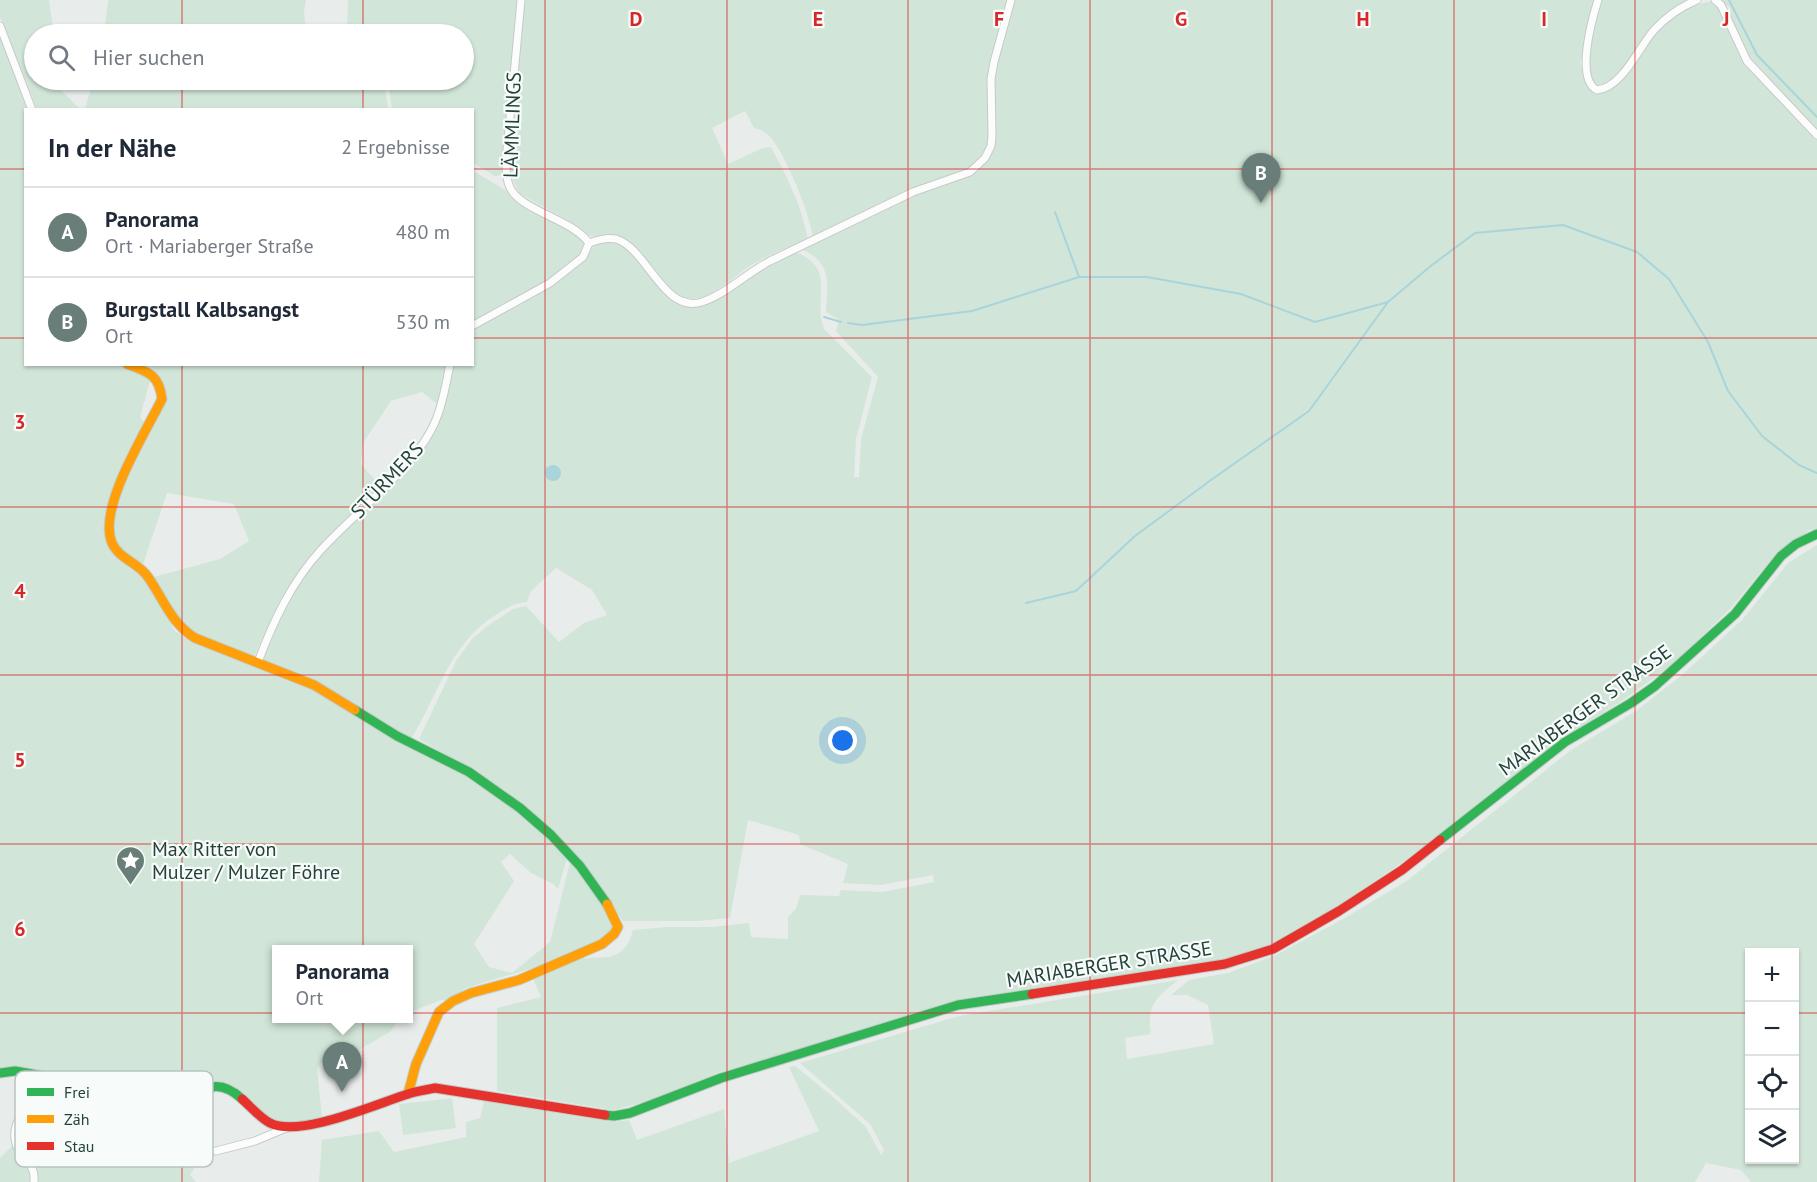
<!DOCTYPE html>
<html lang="de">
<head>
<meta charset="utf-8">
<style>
	body { margin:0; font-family:"PT Sans",sans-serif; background:#f6f6f7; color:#1f2937 }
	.controls { position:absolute; right:18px; bottom:18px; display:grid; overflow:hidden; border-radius:0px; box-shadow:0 2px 4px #0004 }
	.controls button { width:54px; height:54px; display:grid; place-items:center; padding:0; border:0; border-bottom:2px solid #e0e1e3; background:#fff; color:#1f2937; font:30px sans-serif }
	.you { position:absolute; left:843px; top:741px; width:21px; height:21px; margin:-15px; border:4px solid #fff; border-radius:50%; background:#1a73e8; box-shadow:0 0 0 9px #1a73e833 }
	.badge { display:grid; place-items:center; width:39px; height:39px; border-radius:50%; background:#697e78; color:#fff; font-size:20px; font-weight:700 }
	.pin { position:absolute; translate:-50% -50px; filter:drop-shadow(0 2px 3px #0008) }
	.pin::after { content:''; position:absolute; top:32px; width:21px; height:18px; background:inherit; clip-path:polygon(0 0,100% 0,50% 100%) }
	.popup { position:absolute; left:272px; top:945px; width:141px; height:78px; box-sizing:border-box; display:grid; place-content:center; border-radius:0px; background:#fff; filter:drop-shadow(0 2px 4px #0005); font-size:20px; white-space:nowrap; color:#747a83 }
	.popup b { font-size:22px; color:#1f2937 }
	.popup::after { content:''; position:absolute; left:50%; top:100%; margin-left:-12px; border:12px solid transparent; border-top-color:#fff }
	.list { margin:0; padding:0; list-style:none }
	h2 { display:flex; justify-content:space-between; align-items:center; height:78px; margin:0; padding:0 24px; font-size:26px }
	h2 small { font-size:20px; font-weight:400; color:#747a83 }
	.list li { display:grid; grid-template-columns:39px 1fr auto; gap:18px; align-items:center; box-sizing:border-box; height:90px; padding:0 24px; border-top:2px solid #e0e1e3 }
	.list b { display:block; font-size:22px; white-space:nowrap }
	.list p { margin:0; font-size:20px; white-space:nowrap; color:#747a83 }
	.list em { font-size:20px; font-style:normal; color:#747a83 }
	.icon { flex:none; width:33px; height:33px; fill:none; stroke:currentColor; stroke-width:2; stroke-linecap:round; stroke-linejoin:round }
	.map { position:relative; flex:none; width:1817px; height:1182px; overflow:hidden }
	.search { position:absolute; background:#fff; box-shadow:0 2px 4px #0004; left:24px; top:24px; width:450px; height:66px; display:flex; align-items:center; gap:15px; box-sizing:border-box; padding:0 21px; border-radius:33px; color:#747a83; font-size:22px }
	.panel { position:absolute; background:#fff; box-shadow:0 2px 4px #0004; left:24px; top:108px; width:450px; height:258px; border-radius:0px }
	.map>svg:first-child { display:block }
</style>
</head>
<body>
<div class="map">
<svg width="1817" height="1182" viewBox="0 0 1817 1182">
	<rect width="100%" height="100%" fill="#e8edeb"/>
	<!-- green -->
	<g fill="#d1e6d8" fill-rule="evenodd">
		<path d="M 0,0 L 49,0 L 54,34 L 34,34 L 34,80 L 60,80 L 61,90 L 80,109 L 37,109 L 0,17 Z"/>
		<path d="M 108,0 L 306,0 L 304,11 L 306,34 L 104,34 Z"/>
		<path d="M 348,0 L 518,0 L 503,175 L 495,176 L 473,163 L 472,110 L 392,109 L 388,80 L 464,80 L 464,34 L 347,34 Z"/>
		<path d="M 524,0 L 1008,0 L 992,62 L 988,146 L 983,158 L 969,170 L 813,238 C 810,214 786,155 770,137 C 765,132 760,129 754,128 L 745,111 L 712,128 L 728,164 L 763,148 L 771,147 C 787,176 801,205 808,239 C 788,247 768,255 750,266 C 733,277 718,293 699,298 C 692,300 683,298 677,294 C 654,279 645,247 619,236 C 609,231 598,239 588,235 L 564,218 L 520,194 L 510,175 L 509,163 L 520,19 Z"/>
		<path d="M 1014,0 L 1594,0 C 1589,16 1587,51 1580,62 L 1587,85 L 1597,93 C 1602,92 1607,91 1611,89 C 1629,75 1639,50 1654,33 C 1664,21 1698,0 1714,2 C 1721,6 1723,15 1726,22 L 1731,9 L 1721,0 L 1817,0 L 1817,529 L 1810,530 L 1777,552 L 1730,609 L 1673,664 L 1626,698 L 1562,738 L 1462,818 L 1397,866 L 1336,907 L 1272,945 L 1227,960 L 957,1000 L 788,1053 L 720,1072 L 644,1102 L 613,1110 L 497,1091 L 497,1008 L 541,997 L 533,978 C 544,973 556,965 568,961 C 599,952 622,969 633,930 L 666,927 L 711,927 L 749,923 L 751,937 L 788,939 L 788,917 L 796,909 L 800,895 L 839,896 L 841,890 L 882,892 L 934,882 L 933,875 L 881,885 L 843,883 L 848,864 L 800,844 L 799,835 L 748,820 L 730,918 L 698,921 L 623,921 L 582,865 L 471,769 L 419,739 L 456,661 L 472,639 L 486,627 L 513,609 L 526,606 L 559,642 L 584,623 L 607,615 L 592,590 L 556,568 L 531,591 L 527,602 C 514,603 505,609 494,616 C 449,645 438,696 411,739 L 316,683 L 262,659 L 272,630 L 298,585 L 321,554 L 426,442 L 453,365 L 472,364 L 473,329 L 551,285 L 585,258 L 592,248 L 601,242 L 613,241 L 626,247 L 662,289 L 694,306 L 754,272 L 796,252 C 838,270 812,297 824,329 L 872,377 L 856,439 L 854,477 L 859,477 L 861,439 L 878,377 L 836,331 L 839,320 L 826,312 C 827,282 833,263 801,249 L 914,194 L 971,174 L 987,159 L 997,63 Z"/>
		<path d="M 1600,0 L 1689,0 L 1677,7 L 1618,74 L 1608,83 L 1597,87 L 1591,84 L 1589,56 Z"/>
		<path d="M 0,35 L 29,109 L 26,110 L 26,364 L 120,365 L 151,377 L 140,417 L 144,422 L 105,534 L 145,577 L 175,631 L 185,637 L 312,689 L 396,738 L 468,774 L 518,810 L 549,837 L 567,858 L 558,889 L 553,884 L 531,873 L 510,854 L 501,862 L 514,881 L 474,944 L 489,967 L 512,973 L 550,942 L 570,862 L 573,863 L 605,907 L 613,927 L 610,933 L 600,940 L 553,962 L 466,988 L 447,1000 L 441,1000 L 408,1013 L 408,950 L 276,950 L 276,1018 L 399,1019 L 390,1032 L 355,1052 L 327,1054 L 317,1069 L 322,1117 C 310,1119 294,1125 282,1123 C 257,1118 247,1088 223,1082 C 196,1076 180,1105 160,1103 C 145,1101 130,1091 117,1087 C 83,1076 35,1065 0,1070 Z"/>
		<path d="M 93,80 L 384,80 L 388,109 L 85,109 Z"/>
		<path d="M 472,170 L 505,190 L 526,207 L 561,224 L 583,239 L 586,245 C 573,274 502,307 472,323 Z"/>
		<path d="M 144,365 L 447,365 L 438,405 L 422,392 L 391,401 L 363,443 L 361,464 L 381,487 L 294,582 L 273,616 L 254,657 C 231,648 203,641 184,626 C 171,616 160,592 154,577 L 220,559 L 249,541 L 234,504 L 167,493 L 143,564 C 131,557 118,550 113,536 C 105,511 153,419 165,392 C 164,379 157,369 144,365 Z"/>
		<path d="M 1817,545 L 1817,1182 L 1751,1182 L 1741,1170 L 1706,1163 L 1695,1182 L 319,1182 L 322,1140 L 379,1131 L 394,1152 L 466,1137 L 466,1122 L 480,1118 L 484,1101 L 615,1122 L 629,1120 L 637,1140 L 724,1109 L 729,1163 L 819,1131 L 789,1067 L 795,1066 L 832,1096 L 866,1127 L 881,1155 L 884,1150 L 870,1124 L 800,1063 L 959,1016 L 1178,980 C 1157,997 1146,1005 1151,1034 L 1125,1038 L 1127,1059 L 1214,1044 L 1208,1005 L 1187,995 L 1171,995 L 1189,980 L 1228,973 L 1276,955 L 1343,919 L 1408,880 L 1571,750 L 1636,711 L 1682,675 L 1742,620 L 1788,563 ZM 1750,952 L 1794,952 L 1794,1160 L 1750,1160 Z"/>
		<path d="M 62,1084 L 77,1084 L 114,1096 L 111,1105 L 156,1119 L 195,1167 L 190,1175 L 196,1182 L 38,1182 C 38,1163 22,1154 17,1135 C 26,1115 41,1093 62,1084 Z"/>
		<path d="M 452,1098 L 456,1128 L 403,1135 L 399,1104 Z"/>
		<path d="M 13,1145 C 20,1158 32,1166 31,1182 L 0,1182 L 0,1158 Z"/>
	</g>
	<!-- water -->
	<circle fill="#a9d4db" cx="553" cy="473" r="8"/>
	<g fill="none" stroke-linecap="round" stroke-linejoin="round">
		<!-- stream -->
		<g stroke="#a9d4db" stroke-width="2">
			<path d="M 1729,0 L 1757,55 L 1817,117"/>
			<path d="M 1055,212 L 1079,277"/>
			<path d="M 824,317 L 841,322"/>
			<path d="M 848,323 L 862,325 L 972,311 L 1079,277 L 1147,277 L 1241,294 L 1315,322 L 1388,302 L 1432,265 L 1475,233 L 1563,225 L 1637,252 L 1669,279 L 1708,342 L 1728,391 L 1762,436 L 1799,465 L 1817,473"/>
			<path d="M 1026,603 L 1076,591 L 1135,536 L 1211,480 L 1309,411 L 1388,302"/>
		</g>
		<defs>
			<g id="street">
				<path d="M 521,0 L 506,161 C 506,169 506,178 509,185 C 517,210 571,218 589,243"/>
				<path d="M 1598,0 C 1592,19 1575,79 1597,90 C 1622,88 1639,47 1654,30 C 1666,17 1680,7 1697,0"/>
				<path d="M 1715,0 L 1721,5 L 1747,61 L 1817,135"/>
				<path d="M 0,26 L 32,110"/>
				<path d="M 589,243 C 597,240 607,237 616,239 C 647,248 663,314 702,302 C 726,294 747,273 770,261 L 913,192 L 970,172 L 985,158 L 991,146 L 992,136 L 991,79 L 994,62 L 1011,0"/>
				<path d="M 472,326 L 550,283 L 583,257 L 589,243"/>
				<path d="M 258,662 C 273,622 291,583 320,551 C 353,514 416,467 435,422 C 443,404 446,384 450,364"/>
				<path d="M 216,1151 L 255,1141 L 286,1128"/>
				<path d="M 34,1182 C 35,1166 29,1165 21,1154 C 0,1123 37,1095 58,1078"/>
			</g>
			<g id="fast">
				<path d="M 355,710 L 397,736 L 469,772 L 520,808 L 551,835 L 580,866 L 607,904"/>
				<path d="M 1440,840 L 1565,742 L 1631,703 L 1655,686 L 1735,614 L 1781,556 L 1796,544 L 1817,534"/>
				<path d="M 0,1073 L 15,1071 L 94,1085 L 158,1107 C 193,1107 207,1067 242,1099"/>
				<path d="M 605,1115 L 614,1116 L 630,1113 L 721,1078 L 958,1005 L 1032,994"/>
			</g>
			<g id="slow">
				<path d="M 127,364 C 148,372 159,374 162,399 C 146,432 97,508 112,543 C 119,559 139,563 148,577 C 164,600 171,623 195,638 L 314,685 L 355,710"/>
				<path d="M 408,1094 L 416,1064 L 439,1012 L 453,1001 L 471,993 L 519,980 L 602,944 L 614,934 L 618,927 L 607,904"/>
			</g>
			<g id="jam">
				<path d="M 1032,994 L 1225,964 L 1273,949 L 1339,911 L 1402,870 L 1440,840"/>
				<path d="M 242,1099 C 250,1106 260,1118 270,1123 C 300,1138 376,1104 408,1094 C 417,1091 426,1090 435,1088 L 605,1115"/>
			</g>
		</defs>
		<!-- street casing -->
		<use href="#street" stroke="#c5cac8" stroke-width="9"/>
		<!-- fast casing -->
		<use href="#fast" stroke="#c3cbc8" stroke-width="11"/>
		<!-- slow casing -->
		<use href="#slow" stroke="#c3cbc8" stroke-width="11"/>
		<!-- jam casing -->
		<use href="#jam" stroke="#c3cbc8" stroke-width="11"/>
		<!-- street -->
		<use href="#street" stroke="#fcfcfc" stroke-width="7"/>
		<!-- fast -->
		<use href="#fast" stroke="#30b455" stroke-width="9"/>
		<!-- slow -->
		<use href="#slow" stroke="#ff9f0a" stroke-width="9"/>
		<!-- jam -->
		<use href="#jam" stroke="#e5322d" stroke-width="9"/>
	</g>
	<!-- grid -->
	<path fill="none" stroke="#d62828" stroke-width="1.5" stroke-opacity="0.55" d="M 182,0 L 182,34M 363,0 L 363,34M 545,0 L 545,1182M 727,0 L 727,1182M 908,0 L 908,1182M 1090,0 L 1090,1182M 1272,0 L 1272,1182M 1454,0 L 1454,1182M 1635,0 L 1635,1182M 182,80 L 182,110M 363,80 L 363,110M 0,169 L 26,169M 472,169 L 1817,169M 0,338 L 26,338M 472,338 L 1817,338M 182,364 L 182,1182M 363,364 L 363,1182M 0,507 L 1817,507M 0,675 L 1817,675M 0,844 L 1817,844M 0,1013 L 1750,1013M 1794,1013 L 1817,1013"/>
	<!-- icons -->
	<defs>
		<symbol id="sight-pin" viewBox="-11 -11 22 30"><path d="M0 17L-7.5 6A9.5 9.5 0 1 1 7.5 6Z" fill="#697e78" stroke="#f7fbf9"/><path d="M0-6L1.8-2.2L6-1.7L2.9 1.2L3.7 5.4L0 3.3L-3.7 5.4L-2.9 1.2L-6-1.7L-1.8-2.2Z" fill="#fff"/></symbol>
	</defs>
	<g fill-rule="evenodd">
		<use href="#sight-pin" x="114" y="844" width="33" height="45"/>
	</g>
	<g text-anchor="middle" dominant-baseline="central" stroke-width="4.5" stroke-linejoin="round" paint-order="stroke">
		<!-- street labels -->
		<g font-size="20" fill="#24423a" stroke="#f7fbf9">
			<text transform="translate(512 125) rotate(-88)">LÄMMLINGS</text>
			<text transform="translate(387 480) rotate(-47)">STÜRMERS</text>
			<text transform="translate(1585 710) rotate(-36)">MARIABERGER STRASSE</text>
			<text transform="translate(1109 964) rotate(-9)">MARIABERGER STRASSE</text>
		</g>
		<!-- poi labels -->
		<g font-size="20" fill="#24423a" stroke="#f7fbf9" text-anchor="start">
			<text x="152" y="849">Max Ritter von<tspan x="152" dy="23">Mulzer / Mulzer Föhre</tspan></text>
		</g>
	</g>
	<!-- legend -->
	<rect x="15" y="1071" width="198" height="96" rx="9" fill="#f7fbf9" stroke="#b8c4c0" stroke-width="1.5"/>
	<rect x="27" y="1088" width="27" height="8" fill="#30b455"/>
	<rect x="27" y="1115" width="27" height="8" fill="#ff9f0a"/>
	<rect x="27" y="1142" width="27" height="8" fill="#e5322d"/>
	<g font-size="16" fill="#24423a">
		<text x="64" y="1098">Frei</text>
		<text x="64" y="1125">Zäh</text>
		<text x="64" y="1152">Stau</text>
	</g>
	<g font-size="20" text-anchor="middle" font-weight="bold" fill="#d62828" stroke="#f7fbf9" stroke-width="4.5" stroke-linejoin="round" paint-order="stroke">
		<text x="636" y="26">D</text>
		<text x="818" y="26">E</text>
		<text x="999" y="26">F</text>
		<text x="1181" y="26">G</text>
		<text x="1363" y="26">H</text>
		<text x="1544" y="26">I</text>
		<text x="1726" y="26">J</text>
		<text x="20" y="429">3</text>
		<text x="20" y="598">4</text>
		<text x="20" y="767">5</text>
		<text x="20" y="936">6</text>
	</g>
</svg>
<div class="controls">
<button>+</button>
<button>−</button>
<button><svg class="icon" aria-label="locate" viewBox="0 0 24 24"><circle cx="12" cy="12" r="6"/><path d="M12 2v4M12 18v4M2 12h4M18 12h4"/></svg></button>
<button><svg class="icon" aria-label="layers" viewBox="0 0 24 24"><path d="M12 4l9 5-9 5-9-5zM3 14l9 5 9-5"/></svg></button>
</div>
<div class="you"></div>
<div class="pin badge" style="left:342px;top:1092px">A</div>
<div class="popup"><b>Panorama</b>Ort</div>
<div class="pin badge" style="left:1261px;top:203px">B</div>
<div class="search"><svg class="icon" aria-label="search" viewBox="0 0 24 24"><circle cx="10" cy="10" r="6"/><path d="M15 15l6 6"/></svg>Hier suchen</div>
<section class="panel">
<h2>In der Nähe<small>2 Ergebnisse</small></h2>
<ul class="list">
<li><span class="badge">A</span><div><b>Panorama</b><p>Ort · Mariaberger Straße</p></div><em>480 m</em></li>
<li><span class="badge">B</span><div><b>Burgstall Kalbsangst</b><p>Ort</p></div><em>530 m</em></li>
</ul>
</section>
</div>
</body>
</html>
